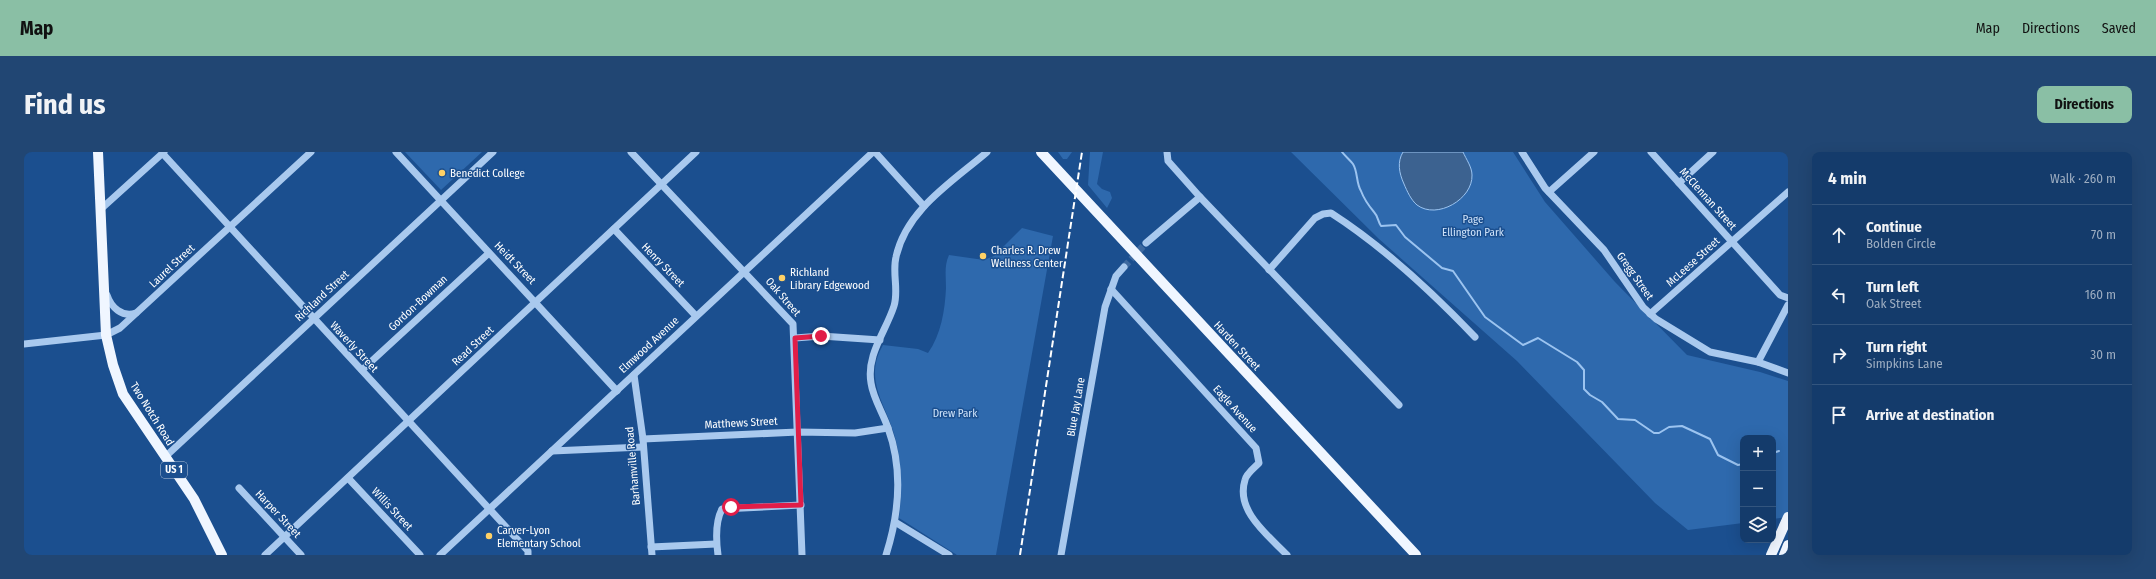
<!DOCTYPE html>
<html lang="en">
<head>
<meta charset="utf-8">
<style>
	body { margin:0; font-family:"Fira Sans Condensed",sans-serif; background:#214673; color:#f1f3f6 }
	.controls { position:absolute; right:12px; bottom:12px; display:grid; overflow:hidden; border-radius:8px; box-shadow:0 4px 16px #0002 }
	.controls button { width:36px; height:36px; display:grid; place-items:center; padding:0; border:0; border-bottom:1px solid #33557e; background:#143b6b; color:#f1f3f6; font:20px sans-serif }
	.stop { position:absolute; width:12px; height:12px; margin:-9px; border:3px solid #e11d48; border-radius:50%; background:#fff }
	.stop.end { background:#e11d48; border-color:#fff; box-shadow:0 1px 4px #0008 }
	.list { margin:0; padding:0; list-style:none }
	h2 { display:flex; justify-content:space-between; align-items:center; height:52px; margin:0; padding:0 16px; font-size:17px }
	h2 small { font-size:13px; font-weight:400; color:#9dadc1 }
	.list li { display:grid; grid-template-columns:26px 1fr auto; gap:12px; align-items:center; box-sizing:border-box; height:60px; padding:0 16px; border-top:1px solid #33557e }
	.list b { display:block; font-size:15px; white-space:nowrap }
	.list p { margin:0; font-size:13px; white-space:nowrap; color:#9dadc1 }
	.list em { font-size:13px; font-style:normal; color:#9dadc1 }
	.icon { flex:none; width:22px; height:22px; fill:none; stroke:currentColor; stroke-width:2; stroke-linecap:round; stroke-linejoin:round }
	.map { position:relative; flex:none; width:1764px; height:403px; overflow:hidden; border-radius:8px }
	header { display:flex; align-items:center; gap:24px; box-sizing:border-box; height:56px; padding:0 20px; background:#8abfa5; color:#111 }
	header strong { font-size:19px }
	nav { display:flex; gap:22px; margin-inline-start:auto; font-size:14px }
	.intro { display:flex; align-items:center; justify-content:space-between; box-sizing:border-box; height:96px; padding:0 24px }
	h1 { margin:0; font-size:28px }
	.button { padding:10px 18px; border-radius:8px; background:#8abfa5; color:#111; font-size:14px; font-weight:700 }
	main { display:flex; gap:24px; padding:0 24px }
	aside { flex:1; background:#143b6b; border-radius:8px; box-shadow:0 4px 16px #0002 }
	.map>svg:first-child { display:block }
</style>
</head>
<body>
<header>
<strong>Map</strong>
<nav><a>Map</a><a>Directions</a><a>Saved</a></nav>
</header>
<div class="intro"><h1>Find us</h1><a class="button">Directions</a></div>
<main>
<div class="map">
<svg width="1764" height="403" viewBox="0 0 1764 403">
	<rect width="100%" height="100%" fill="#1b4f8f"/>
	<!-- green -->
	<g fill="#2e69ad">
		<path d="M 381,0 L 458,0 L 417,38 Z"/>
		<path d="M 1034,0 L 1048,0 L 1043,7 L 1039,7 Z"/>
		<path d="M 1066,0 L 1079,0 L 1073,32 L 1078,37 L 1086,40 L 1088,46 L 1083,56 L 1064,33 Z"/>
		<path d="M 1267,0 L 1489,0 L 1521,50 L 1591,130 L 1663,203 L 1736,220 L 1764,229 L 1764,365 L 1749,367 L 1749,286 L 1719,286 L 1719,371 L 1664,378 L 1631,351 L 1493,209 L 1355,87 Z"/>
		<path d="M 998,76 L 1029,84 L 972,403 L 933,403 L 875,366 C 878,340 878,315 872,289 C 864,254 838,229 859,193 L 894,197 L 904,201 C 917,183 921,158 922,136 C 922,124 920,114 925,103 L 960,108 L 970,104 Z"/>
	</g>
	<!-- water -->
	<path fill="#3c6290" stroke="#9cc4f0" d="M 1379,0 L 1439,0 C 1442,7 1448,15 1448,23 C 1449,47 1413,68 1393,53 C 1387,48 1383,39 1380,32 C 1375,21 1373,10 1379,0 Z"/>
	<g fill="none" stroke-linecap="round" stroke-linejoin="round">
		<!-- stream -->
		<g stroke="#9cc4f0" stroke-width="2">
			<path d="M 1318,0 C 1321,4 1326,8 1329,12 C 1334,20 1332,31 1337,39 C 1340,47 1345,54 1350,60 C 1354,64 1354,70 1357,74 L 1372,73 L 1381,85 L 1418,116 L 1429,119 L 1461,165 L 1499,193 L 1514,186 L 1553,210 L 1560,218 L 1560,237 L 1566,243 L 1578,250 L 1594,267 L 1611,268 L 1630,281 L 1635,281 L 1645,275 L 1658,274 L 1686,287 L 1694,303 L 1714,313 L 1719,312"/>
			<path d="M 1749,301 L 1755,299"/>
		</g>
		<!-- minor-tunnel -->
		<path stroke="#3d69a0" stroke-width="7" stroke-dasharray="7 3.5" stroke-linecap="butt" d="M 1100,115 L 1122,91"/>
		<!-- minor -->
		<g stroke="#a9c9ee" stroke-width="7">
			<path d="M 372,0 L 593,239"/>
			<path d="M 607,0 L 769,172 L 778,403"/>
			<path d="M 851,0 L 900,54"/>
			<path d="M 1143,0 L 1144,9 L 1176,45 L 1375,253"/>
			<path d="M 1498,0 L 1521,36 L 1580,98 L 1619,155 L 1632,167 L 1686,200 L 1734,210 L 1764,221"/>
			<path d="M 1627,0 L 1756,143 L 1764,146"/>
			<path d="M 139,2 L 504,399 L 504,403"/>
			<path d="M 1655,31 L 1689,0"/>
			<path d="M 1525,40 L 1570,0"/>
			<path d="M 77,57 L 140,0"/>
			<path d="M 590,77 L 672,164"/>
			<path d="M 1122,91 L 1176,45"/>
			<path d="M 1245,118 L 1291,66 L 1299,62 L 1307,61 C 1360,95 1408,140 1451,185"/>
			<path d="M 1087,137 L 1232,296 L 1235,311 C 1230,316 1222,322 1221,328 C 1211,359 1245,384 1263,403"/>
			<path d="M 83,143 C 87,155 98,166 112,161"/>
			<path d="M 1626,162 L 1764,40"/>
			<path d="M 771,186 L 797,184 L 856,188"/>
			<path d="M 0,192 L 82,183 L 96,176 L 287,0"/>
			<path d="M 1734,210 L 1764,153"/>
			<path d="M 338,218 L 465,101"/>
			<path d="M 610,223 L 619,287 L 628,403"/>
			<path d="M 619,287 L 774,280 L 831,281 L 864,276"/>
			<path d="M 528,299 L 619,295"/>
			<path d="M 141,305 L 469,0"/>
			<path d="M 324,326 L 396,403"/>
			<path d="M 215,336 L 277,403"/>
			<path d="M 871,370 L 925,403"/>
			<path d="M 627,395 L 692,392"/>
			<path d="M 241,403 L 672,0"/>
			<path d="M 416,403 L 849,0"/>
			<path d="M 694,403 C 692,388 691,370 698,357 L 777,353"/>
			<path d="M 862,403 C 875,362 879,317 864,276 C 859,261 849,246 847,231 C 842,203 862,179 870,154 C 875,138 868,121 872,105 C 882,58 928,30 963,0"/>
			<path d="M 1037,403 L 1081,155 L 1092,124 L 1100,115"/>
		</g>
		<!-- major -->
		<g stroke="#f0f6ff" stroke-width="10">
			<path d="M 74,0 L 82,183 L 89,213 L 99,242 L 170,347 L 198,403"/>
			<path d="M 1017,0 L 1392,403"/>
			<path d="M 1747,403 L 1764,365"/>
			<path d="M 1760,403 L 1764,393"/>
		</g>
		<!-- rail -->
		<path stroke="#fff" stroke-width="2" stroke-dasharray="7 3" stroke-linecap="butt" d="M 996,403 L 1058,0"/>
	</g>
	<g fill="none" stroke-linecap="round" stroke-linejoin="round">
		<!-- route -->
		<path stroke="#e11d48" stroke-width="5" d="M 707,355 L 777,353 L 771,186 L 797,184"/>
	</g>
	<!-- markers -->
	<g fill="#ffd166" stroke="#1b4f8f" stroke-width="1.5">
		<circle cx="418" cy="21" r="4"/>
		<circle cx="959" cy="104" r="4"/>
		<circle cx="758" cy="126" r="4"/>
		<circle cx="465" cy="384" r="4"/>
	</g>
	<g text-anchor="middle" dominant-baseline="central" stroke-width="3" stroke-linejoin="round" paint-order="stroke">
		<!-- shield labels -->
		<rect fill="#1b4f8f" stroke="#bbcadd" stroke-width="1" x="137" y="310" width="26" height="16" rx="3"/>
		<g font-size="10" font-weight="bold" fill="#fff">
			<text x="150" y="318">US 1</text>
		</g>
		<!-- poi labels -->
		<g font-size="11" fill="#fff" stroke="#1b4f8f" text-anchor="start">
			<text x="426" y="21">Benedict College</text>
			<text x="967" y="98">Charles R. Drew<tspan x="967" dy="13">Wellness Center</tspan></text>
			<text x="766" y="120">Richland<tspan x="766" dy="13">Library Edgewood</tspan></text>
			<text x="473" y="378">Carver-Lyon<tspan x="473" dy="13">Elementary School</tspan></text>
		</g>
		<!-- street labels -->
		<g font-size="11" fill="#fff" stroke="#1b4f8f">
			<text transform="translate(1684 47) rotate(48)">McClennan Street</text>
			<text transform="translate(1669 110) rotate(-42)">McLeese Street</text>
			<text transform="translate(491 111) rotate(46)">Heidt Street</text>
			<text transform="translate(639 113) rotate(46)">Henry Street</text>
			<text transform="translate(148 114) rotate(-43)">Laurel Street</text>
			<text transform="translate(1611 124) rotate(55)">Gregg Street</text>
			<text transform="translate(298 144) rotate(-43)">Richland Street</text>
			<text transform="translate(759 145) rotate(49)">Oak Street</text>
			<text transform="translate(394 151) rotate(-43)">Gordon-Bowman</text>
			<text transform="translate(625 193) rotate(-43)">Elmwood Avenue</text>
			<text transform="translate(449 194) rotate(-43)">Read Street</text>
			<text transform="translate(1213 194) rotate(47)">Harden Street</text>
			<text transform="translate(330 195) rotate(47)">Waverly Street</text>
			<text transform="translate(1052 255) rotate(-80)">Blue Jay Lane</text>
			<text transform="translate(1211 257) rotate(48)">Eagle Avenue</text>
			<text transform="translate(128 262) rotate(58)">Two Notch Road</text>
			<text transform="translate(717 271) rotate(-3)">Matthews Street</text>
			<text transform="translate(609 314) rotate(-95)">Barhamville Road</text>
			<text transform="translate(368 357) rotate(47)">Willis Street</text>
			<text transform="translate(254 362) rotate(47)">Harper Street</text>
		</g>
		<!-- park labels -->
		<g font-size="11" fill="#cfe3fa" stroke="#1b4f8f">
			<text x="1449" y="67">Page<tspan x="1449" dy="13">Ellington Park</tspan></text>
			<text x="931" y="261">Drew Park</text>
		</g>
	</g>
</svg>
<div class="controls">
<button>+</button>
<button>−</button>
<button><svg class="icon" aria-label="layers" viewBox="0 0 24 24"><path d="M12 4l9 5-9 5-9-5zM3 14l9 5 9-5"/></svg></button>
</div>
<div class="stop" style="left:707px;top:355px"></div>
<div class="stop end" style="left:797px;top:184px"></div>
</div>
<aside>
<h2>4 min<small>Walk · 260 m</small></h2>
<ul class="list">
<li><svg class="icon" aria-label="ahead" viewBox="0 0 24 24"><path d="M12 20V5M6 11l6-6 6 6"/></svg><div><b>Continue</b><p>Bolden Circle</p></div><em>70 m</em></li>
<li><svg class="icon" aria-label="left" viewBox="0 0 24 24"><path d="M17 20v-9H6M10 6l-5 5 5 5"/></svg><div><b>Turn left</b><p>Oak Street</p></div><em>160 m</em></li>
<li><svg class="icon" aria-label="right" viewBox="0 0 24 24"><path d="M7 20v-9h11M14 6l5 5-5 5"/></svg><div><b>Turn right</b><p>Simpkins Lane</p></div><em>30 m</em></li>
<li><svg class="icon" aria-label="arrive" viewBox="0 0 24 24"><path d="M6 21V4h12l-3 4 3 4H6"/></svg><div><b>Arrive at destination</b></div></li>
</ul>
</aside>
</main>
</body>
</html>
